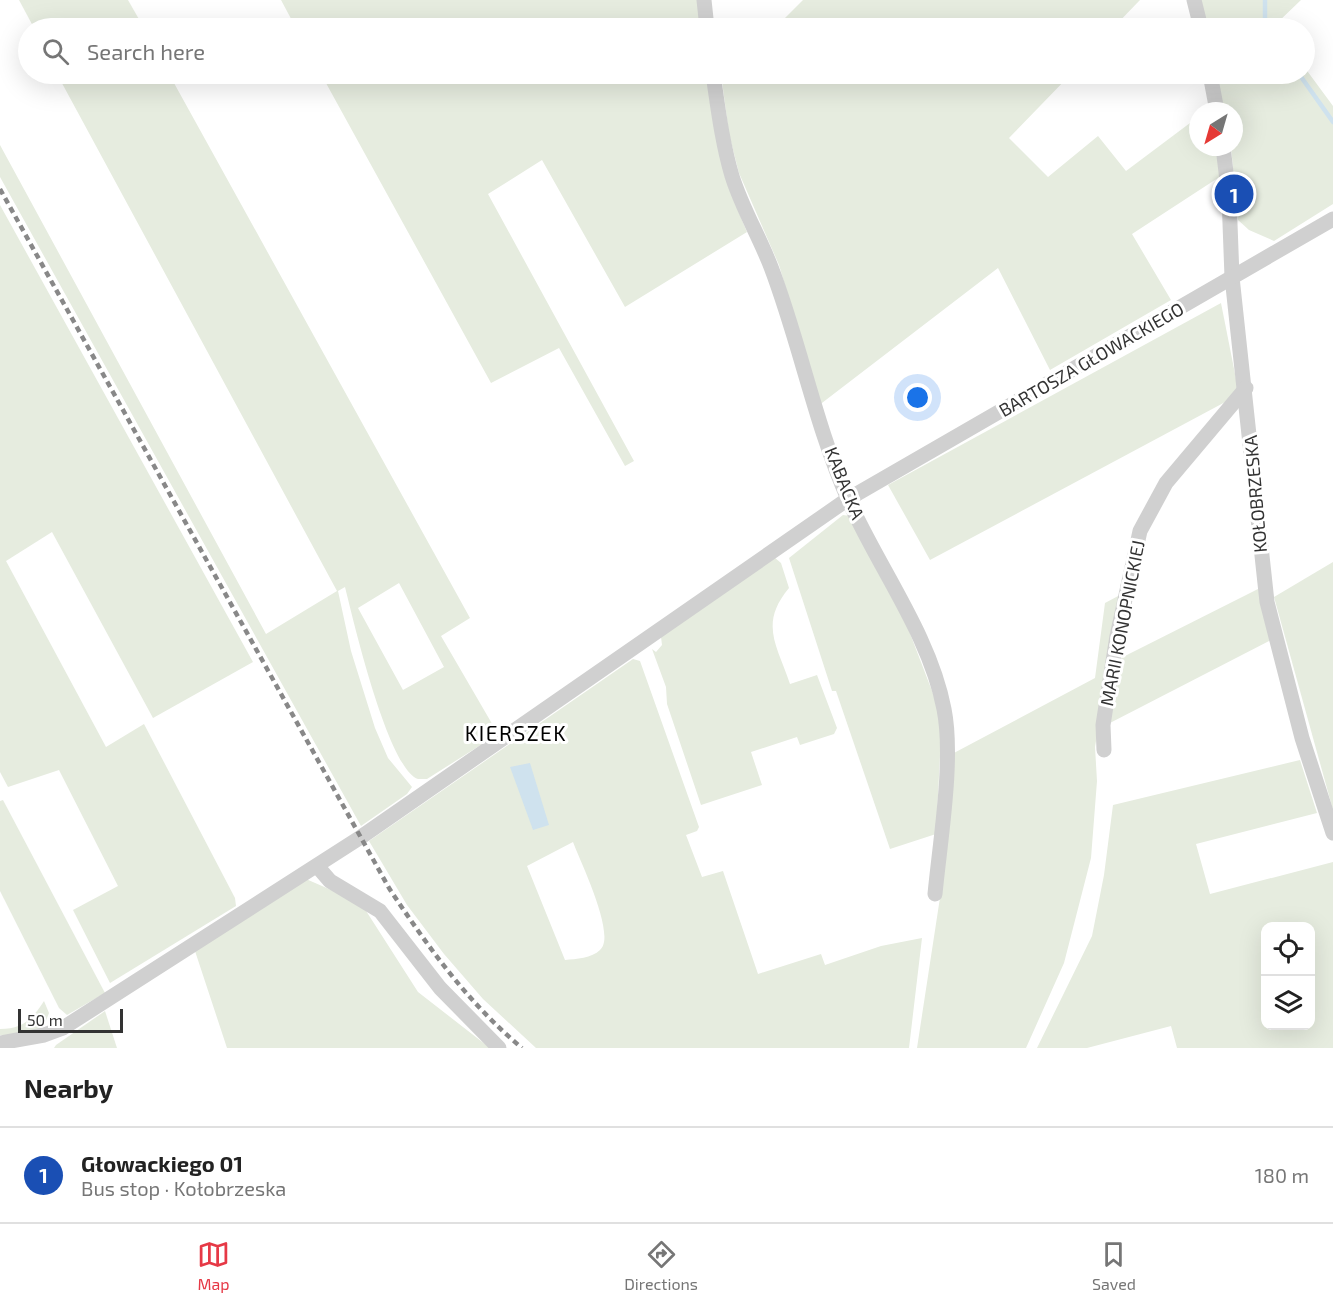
<!DOCTYPE html>
<html lang="en">
<head>
<meta charset="utf-8">
<style>
	body { margin:0; font-family:"Exo 2",sans-serif; background:#f6f6f6; color:#222 }
	.controls { position:absolute; right:18px; bottom:18px; display:grid; overflow:hidden; border-radius:12px; box-shadow:0 6px 24px #0002 }
	.controls button { width:54px; height:54px; display:grid; place-items:center; padding:0; border:0; border-bottom:2px solid #e0e0e0; background:#fff; color:#222; font:30px sans-serif }
	.compass { position:absolute; left:1189px; top:102px; width:54px; height:54px; border-radius:50%; background:#fff; box-shadow:0 6px 24px #0002; rotate:217deg }
	.scale { position:absolute; left:18px; bottom:15px; width:105px; box-sizing:border-box; padding-left:6px; border:3px solid #333; border-top:0; font-size:16px; line-height:21px; white-space:nowrap; color:#333; -webkit-text-stroke:4px #fff; paint-order:stroke }
	.you { position:absolute; left:918px; top:398px; width:21px; height:21px; margin:-15px; border:4px solid #fff; border-radius:50%; background:#1a73e8; box-shadow:0 0 0 9px #1a73e833 }
	.badge { display:grid; place-items:center; width:39px; height:39px; border-radius:50%; background:#e63946; color:#fff; font-size:20px; font-weight:700 }
	.pin { position:absolute; translate:-50% -50%; border:3px solid #fff; box-shadow:0 2px 6px #0006 }
	.list { margin:0; padding:0; list-style:none }
	h2 { display:flex; justify-content:space-between; align-items:center; height:78px; margin:0; padding:0 24px; font-size:26px }
	h2 small { font-size:20px; font-weight:400; color:#767676 }
	.list li { display:grid; grid-template-columns:39px 1fr auto; gap:18px; align-items:center; box-sizing:border-box; height:96px; padding:0 24px; border-top:2px solid #e0e0e0 }
	.list b { display:block; font-size:22px; white-space:nowrap }
	.list p { margin:0; font-size:20px; white-space:nowrap; color:#767676 }
	.list em { font-size:20px; font-style:normal; color:#767676 }
	.icon { flex:none; width:33px; height:33px; fill:none; stroke:currentColor; stroke-width:2; stroke-linecap:round; stroke-linejoin:round }
	.map { position:relative; flex:none; width:1333px; height:1048px; overflow:hidden }
	.search { position:absolute; background:#fff; box-shadow:0 6px 24px #0002; left:18px; right:18px; top:18px; height:66px; display:flex; align-items:center; gap:15px; box-sizing:border-box; padding:0 21px; border-radius:33px; color:#767676; font-size:22px }
	.sheet { height:174px; background:#fff }
	nav { display:flex; justify-content:space-around; align-items:center; box-sizing:border-box; height:84px; border-top:2px solid #e0e0e0; background:#fff; font-size:16px; color:#767676 }
	nav a { display:grid; justify-items:center; gap:3px }
	nav .on { color:#e63946 }
	.map>svg:first-child { display:block }
</style>
</head>
<body>
<div class="map">
<svg width="1333" height="1048" viewBox="0 0 1333 1048">
	<rect width="100%" height="100%" fill="#fff"/>
	<!-- green -->
	<g fill="#e6ecdf" fill-rule="evenodd">
		<path d="M 19,0 L 128,0 L 144,28 L 34,28 Z"/>
		<path d="M 281,0 L 698,0 L 702,28 L 296,28 Z"/>
		<path d="M 803,0 L 1140,0 L 1113,28 L 775,28 Z"/>
		<path d="M 1199,0 L 1301,0 L 1276,24 L 1278,28 L 1206,28 Z"/>
		<path d="M 1305,68 L 1333,106 L 1333,204 L 1274,241 L 1249,230 L 1238,220 L 1231,147 L 1234,147 L 1234,111 L 1224,111 L 1216,74 L 1304,74 Z"/>
		<path d="M 57,74 L 169,74 L 470,618 L 441,636 L 498,734 L 427,779 C 424,779 421,779 418,779 C 388,769 353,619 345,587 L 338,591 L 351,651 L 375,728 L 388,758 L 412,787 L 407,794 L 361,826 L 0,177 L 0,145 L 266,634 L 337,591 ZM 399,583 L 444,667 L 403,690 L 358,608 Z"/>
		<path d="M 321,74 L 707,74 C 713,131 724,179 747,232 L 625,307 L 542,160 L 488,194 L 634,461 L 625,466 L 559,348 L 491,383 Z"/>
		<path d="M 730,74 L 1071,74 L 1009,138 L 1048,177 L 1098,136 L 1126,171 L 1198,117 L 1198,147 L 1216,147 L 1221,176 L 1132,234 L 1171,300 L 1050,370 L 998,268 L 818,406 L 805,352 L 779,265 L 739,173 L 729,134 L 722,81 Z"/>
		<path d="M 0,205 L 253,662 L 153,718 L 52,532 L 6,561 L 106,747 L 144,724 L 235,898 L 236,906 L 110,983 L 73,910 L 118,886 L 59,770 L 8,787 L 0,772 Z"/>
		<path d="M 1221,303 L 1238,389 L 1229,400 L 930,560 L 888,485 Z"/>
		<path d="M 843,515 L 850,516 L 906,623 L 942,717 L 936,834 L 890,849 L 836,691 L 832,691 L 789,558 Z"/>
		<path d="M 774,557 L 781,563 L 789,588 C 759,624 777,645 790,684 L 817,675 L 837,728 L 834,734 L 800,745 L 797,737 L 751,752 L 762,785 L 701,805 L 667,704 L 666,687 L 652,649 L 656,652 L 662,645 L 661,637 Z"/>
		<path d="M 1333,562 L 1333,810 L 1274,597 Z"/>
		<path d="M 1260,588 L 1271,640 L 1108,724 L 1117,660 Z"/>
		<path d="M 1120,595 L 1095,747 L 1097,781 L 1091,858 L 1064,963 L 1026,1048 L 917,1048 L 943,878 L 952,754 L 1095,678 L 1105,603 Z"/>
		<path d="M 633,659 L 640,661 L 699,827 L 697,831 L 686,835 L 702,877 L 723,871 L 758,974 L 821,954 L 825,965 L 881,946 L 922,938 L 909,1048 L 536,1048 L 483,999 L 444,954 L 407,905 L 369,841 ZM 573,842 C 580,861 617,936 600,950 C 592,958 576,959 565,960 L 527,866 Z"/>
		<path d="M 1300,760 L 1317,813 L 1196,844 L 1210,894 L 1333,862 L 1333,1048 L 1177,1048 L 1171,1026 L 1087,1048 L 1037,1048 L 1092,936 L 1104,875 L 1113,805 ZM 1266,926 L 1310,926 L 1310,1026 L 1266,1026 Z"/>
		<path d="M 3,800 L 105,993 L 67,1015 L 59,1008 L 0,891 L 0,801 Z"/>
		<path d="M 306,879 L 361,903 L 418,992 L 490,1048 L 227,1048 L 195,951 Z"/>
		<path d="M 44,1001 L 49,1013 L 43,1028 L 13,1036 L 0,1035 L 0,1029 C 22,1029 32,1020 44,1001 Z"/>
		<path d="M 105,1011 L 117,1048 L 54,1048 L 56,1045 Z"/>
	</g>
	<!-- water -->
	<path fill="#cfe2ee" d="M 530,763 L 549,825 L 533,830 L 510,767 Z"/>
	<g fill="none" stroke-linecap="round" stroke-linejoin="round">
		<!-- stream -->
		<g stroke="#cfe2ee" stroke-width="4.5">
			<path d="M 1265,28 L 1265,0"/>
			<path d="M 1299,74 L 1333,122"/>
		</g>
		<!-- minor -->
		<g stroke="#d0d0d0" stroke-width="15">
			<path d="M 704,0 L 707,28"/>
			<path d="M 1194,0 L 1201,28"/>
			<path d="M 713,74 C 718,108 722,142 732,176 C 742,208 759,236 771,267 C 800,343 815,424 848,499 C 878,567 930,635 944,709 C 954,759 940,841 935,894"/>
			<path d="M 1210,74 L 1217,111"/>
			<path d="M 1223,147 L 1229,197 L 1232,277 L 1267,602 L 1302,738 L 1333,833"/>
			<path d="M 1104,750 L 1103,725 L 1117,636 L 1140,531 L 1166,483 L 1246,388"/>
			<path d="M 317,866 L 330,881 L 380,911 L 440,988 L 499,1048"/>
			<path d="M 0,1043 L 44,1035 L 63,1028 L 361,837 L 848,499 L 1333,219"/>
		</g>
		<!-- rail -->
		<path stroke="#888" stroke-width="4.5" stroke-dasharray="6 4.5" stroke-linecap="butt" d="M 0,189 L 389,888 C 428,947 468,1003 522,1048"/>
	</g>
	<g text-anchor="middle" dominant-baseline="central" stroke-width="6" stroke-linejoin="round" paint-order="stroke">
		<!-- street labels -->
		<g font-size="18" fill="#333" stroke="#fff">
			<text transform="translate(1091 359) rotate(-30)">BARTOSZA GŁOWACKIEGO</text>
			<text transform="translate(845 483) rotate(68)">KABACKA</text>
			<text transform="translate(1255 494) rotate(-95)">KOŁOBRZESKA</text>
			<text transform="translate(1122 623) rotate(-79)">MARII KONOPNICKIEJ</text>
		</g>
		<!-- quarter labels -->
		<g font-size="21" letter-spacing="1.5" fill="#000" stroke="#fff">
			<text x="516" y="732">KIERSZEK</text>
		</g>
	</g>
</svg>
<div class="controls">
<button><svg class="icon" aria-label="locate" viewBox="0 0 24 24"><circle cx="12" cy="12" r="6"/><path d="M12 2v4M12 18v4M2 12h4M18 12h4"/></svg></button>
<button><svg class="icon" aria-label="layers" viewBox="0 0 24 24"><path d="M12 4l9 5-9 5-9-5zM3 14l9 5 9-5"/></svg></button>
</div>
<svg class="compass" viewBox="-18 -18 36 36"><path d="M0-13l5 13h-10z" fill="#e53935"/><path d="M0 13l5-13h-10z" fill="#767676"/></svg>
<div class="scale">50 m</div>
<div class="you"></div>
<div class="pin badge" style="left:1234px;top:194px;background:#1a4fb4">1</div>
<div class="search"><svg class="icon" aria-label="search" viewBox="0 0 24 24"><circle cx="10" cy="10" r="6"/><path d="M15 15l6 6"/></svg>Search here</div>
</div>
<section class="sheet">
<h2>Nearby<small></small></h2>
<ul class="list">
<li><span class="badge" style="background:#1a4fb4">1</span><div><b>Głowackiego 01</b><p>Bus stop · Kołobrzeska</p></div><em>180 m</em></li>
</ul>
</section>
<nav>
<a class="on"><svg class="icon" aria-label="map" viewBox="0 0 24 24"><path d="M3 6l6-2 6 2 6-2v14l-6 2-6-2-6 2zM9 4v14M15 6v14"/></svg>Map</a>
<a><svg class="icon" aria-label="directions" viewBox="0 0 24 24"><path d="M12 3l9 9-9 9-9-9zM9 14v-3h6M13 9l2 2-2 2"/></svg>Directions</a>
<a><svg class="icon" aria-label="saved" viewBox="0 0 24 24"><path d="M7 4h10v16l-5-4-5 4z"/></svg>Saved</a>
</nav>
</body>
</html>
